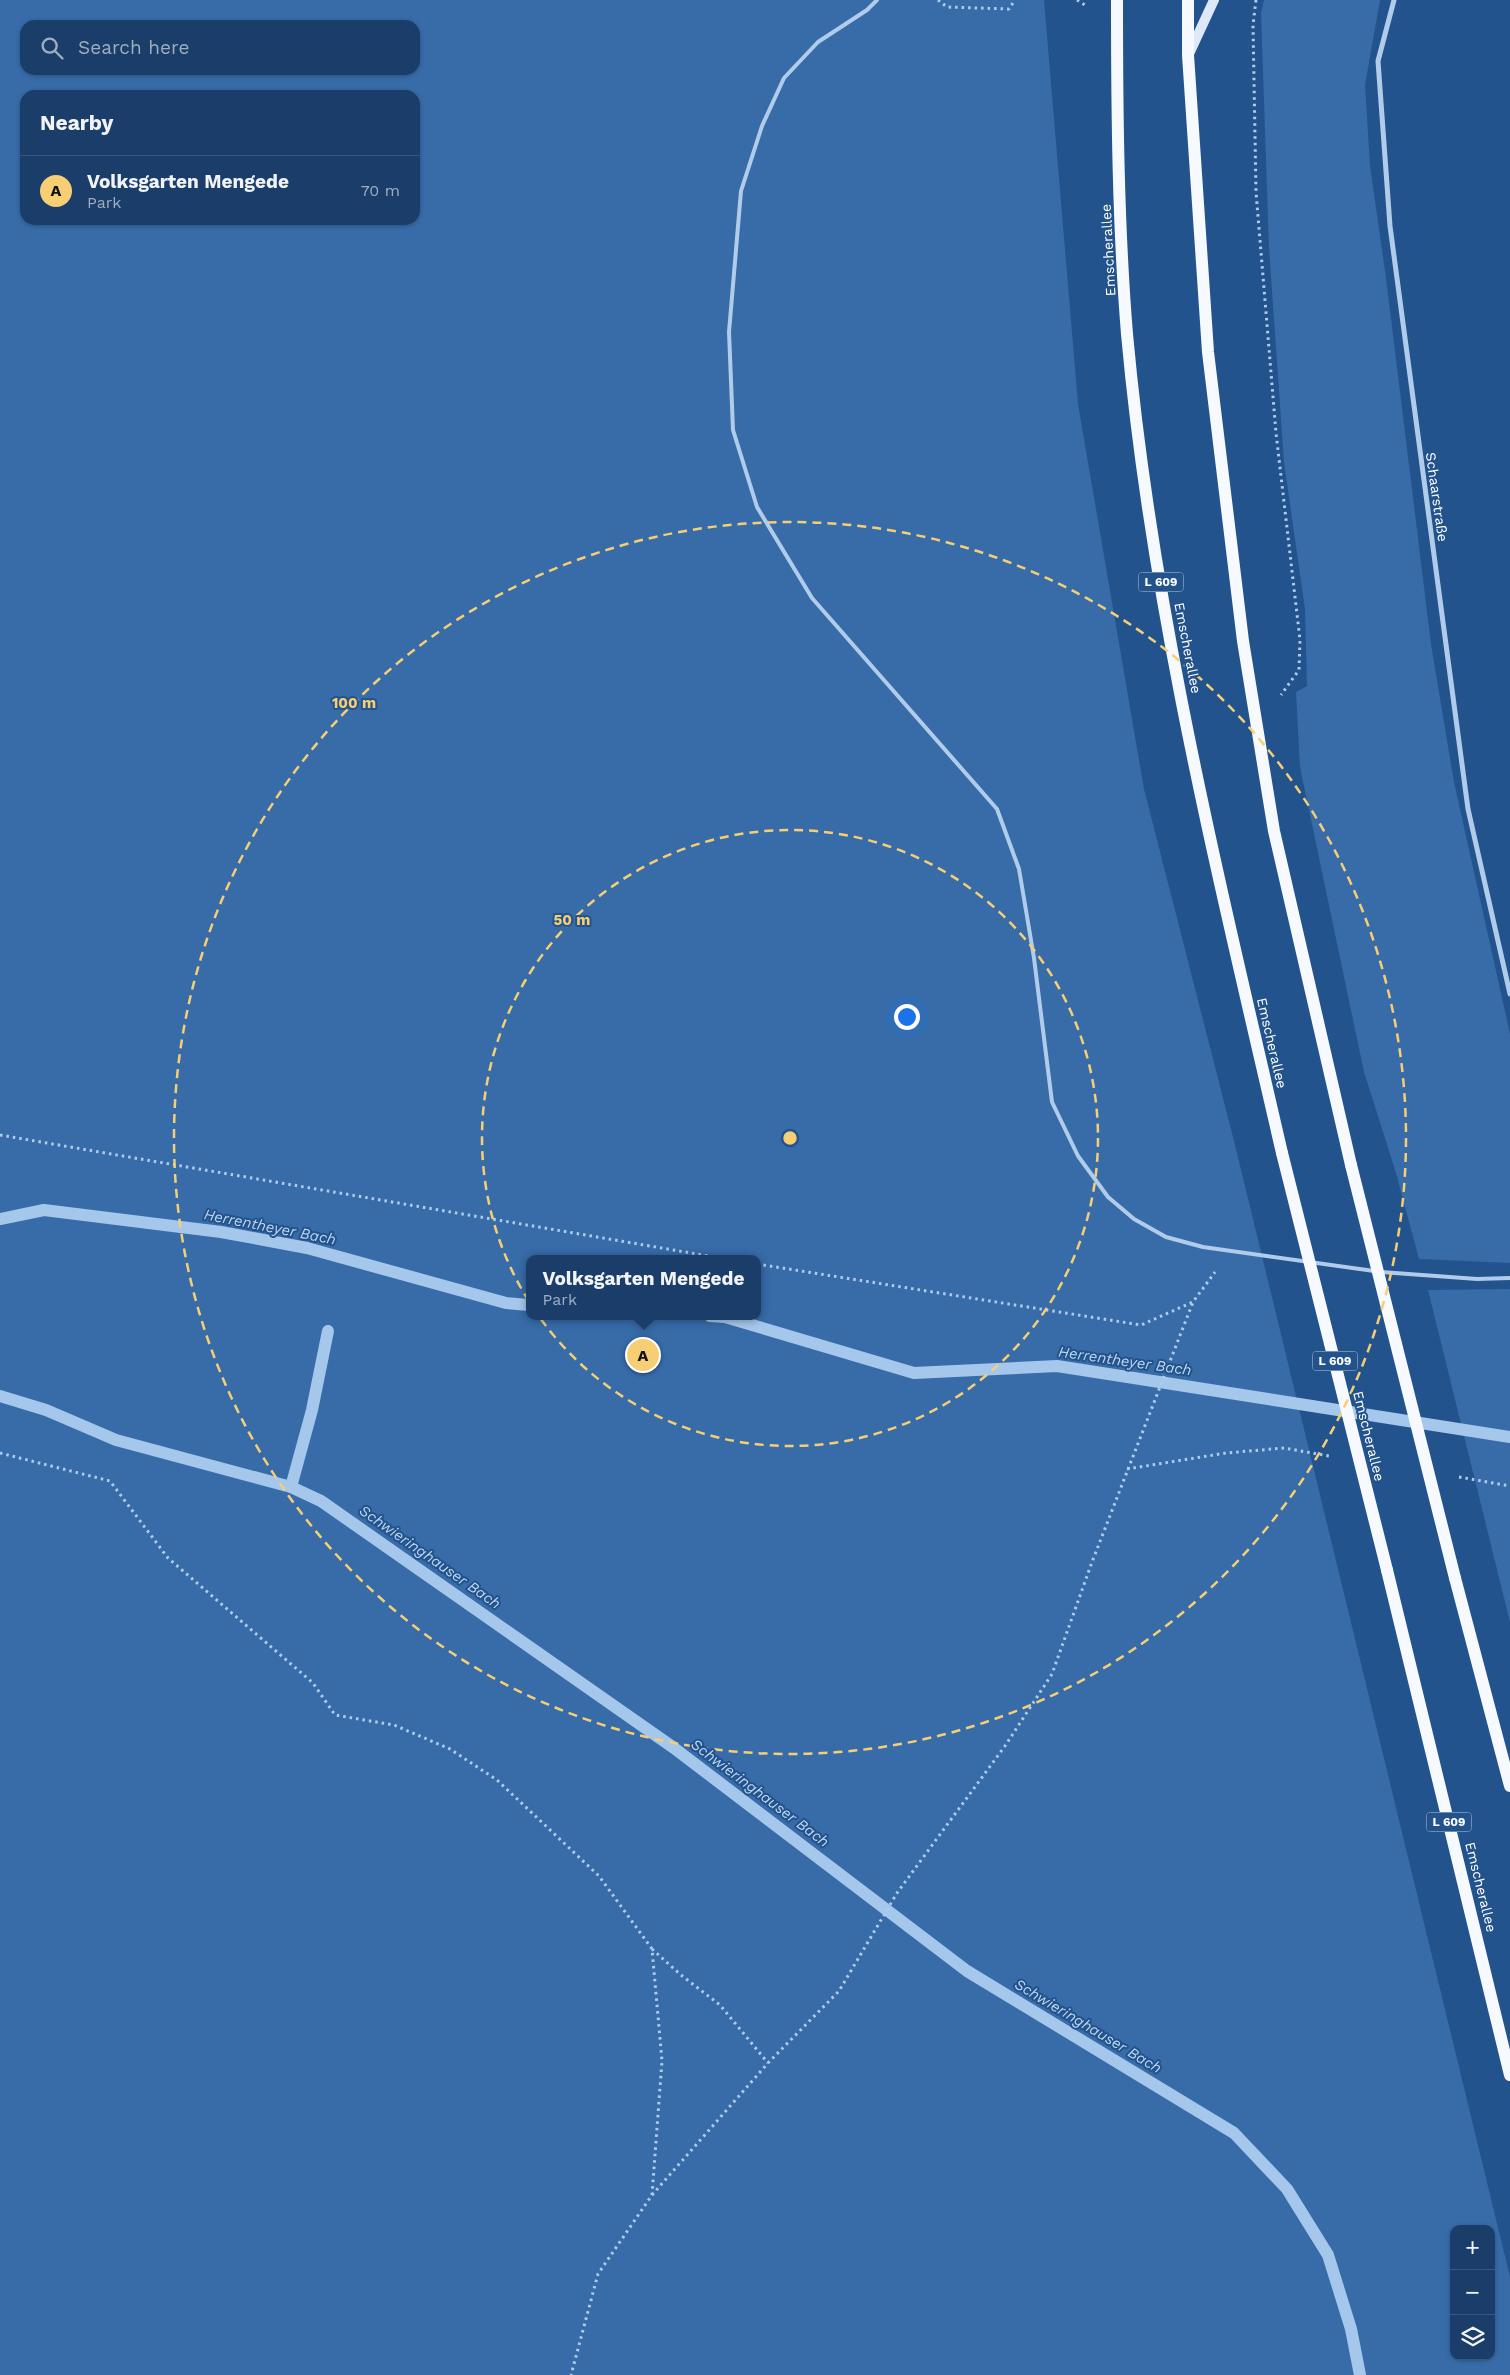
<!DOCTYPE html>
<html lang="en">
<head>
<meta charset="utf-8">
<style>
	body { margin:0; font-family:"Work Sans",sans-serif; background:#274971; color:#f1f3f6 }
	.controls { position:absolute; right:15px; bottom:15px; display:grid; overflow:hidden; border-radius:10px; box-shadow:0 1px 4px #0004 }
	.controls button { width:45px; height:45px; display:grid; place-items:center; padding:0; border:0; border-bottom:1px solid #38577d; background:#1a3e69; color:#f1f3f6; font:25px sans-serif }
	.you { position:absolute; left:906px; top:1016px; width:18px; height:18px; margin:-12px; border:4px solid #fff; border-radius:50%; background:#1a73e8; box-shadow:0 0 0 8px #1a73e833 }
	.badge { display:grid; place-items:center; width:32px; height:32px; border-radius:50%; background:#f6ce74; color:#111; font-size:16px; font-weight:700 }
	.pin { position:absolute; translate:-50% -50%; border:2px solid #fff; box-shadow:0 1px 5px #0006 }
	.popup { position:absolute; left:526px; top:1255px; width:235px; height:65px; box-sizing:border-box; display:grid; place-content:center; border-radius:10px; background:#1a3e69; filter:drop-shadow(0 1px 4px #0005); font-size:16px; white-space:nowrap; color:#9faec0 }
	.popup b { font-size:19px; color:#f1f3f6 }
	.popup::after { content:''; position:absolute; left:50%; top:100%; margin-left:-10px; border:10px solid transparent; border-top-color:#1a3e69 }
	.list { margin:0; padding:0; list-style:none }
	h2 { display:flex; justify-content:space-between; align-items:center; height:65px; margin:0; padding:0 20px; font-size:21px }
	h2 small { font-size:16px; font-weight:400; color:#9faec0 }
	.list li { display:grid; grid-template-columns:32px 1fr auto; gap:15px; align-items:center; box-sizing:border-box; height:70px; padding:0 20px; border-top:1px solid #38577d }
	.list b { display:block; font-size:19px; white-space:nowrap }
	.list p { margin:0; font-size:16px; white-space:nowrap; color:#9faec0 }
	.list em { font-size:16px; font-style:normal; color:#9faec0 }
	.icon { flex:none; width:28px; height:28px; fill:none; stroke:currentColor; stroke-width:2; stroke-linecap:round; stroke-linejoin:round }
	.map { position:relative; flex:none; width:1510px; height:2375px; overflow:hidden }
	.search { position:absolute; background:#1a3e69; box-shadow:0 1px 4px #0004; left:20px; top:20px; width:400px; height:55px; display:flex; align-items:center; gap:12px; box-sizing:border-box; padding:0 18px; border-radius:15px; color:#9faec0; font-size:19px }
	.panel { position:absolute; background:#1a3e69; box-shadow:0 1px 4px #0004; left:20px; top:90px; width:400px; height:135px; border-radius:15px }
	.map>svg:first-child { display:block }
</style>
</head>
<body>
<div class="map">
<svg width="1510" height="2375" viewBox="0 0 1510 2375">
	<rect width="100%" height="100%" fill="#23538c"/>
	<!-- green -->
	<g fill="#376ca9" fill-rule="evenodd">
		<path d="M 0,0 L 1044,0 L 1078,404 L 1144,789 L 1235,1145 L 1510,2277 L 1510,2375 L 0,2375 ZM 25,25 L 415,25 L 415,70 L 25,70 ZM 25,95 L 415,95 L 415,220 L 25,220 ZM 529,1259 L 757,1259 L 757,1316 L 529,1316 ZM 1454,2229 L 1491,2229 L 1491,2356 L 1454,2356 Z"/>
		<path d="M 1264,0 L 1380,0 L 1365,85 L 1370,166 L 1386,278 L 1431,644 L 1454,782 L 1510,1034 L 1510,1263 L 1419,1259 L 1396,1173 L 1364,1072 L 1300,767 L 1296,692 L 1307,686 L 1305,609 L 1284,462 L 1269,248 L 1261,13 Z"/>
		<path d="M 1510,1289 L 1510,1622 L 1428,1290 Z"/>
	</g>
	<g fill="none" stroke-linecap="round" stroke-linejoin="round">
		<!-- stream -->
		<g stroke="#a6c7ec" stroke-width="12">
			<path d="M 0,1219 L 44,1210 L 221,1232 L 307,1248 L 506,1303 L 529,1305"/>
			<path d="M 710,1316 L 725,1317 L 914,1373 L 1057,1366 L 1510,1437"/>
			<path d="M 0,1396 L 46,1410 L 116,1440 L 291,1487 L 321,1501 L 674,1748 L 967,1971 L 1234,2133 L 1287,2189 L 1328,2255 L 1351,2329 L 1360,2375"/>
			<path d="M 291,1487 L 312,1410 L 328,1331"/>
		</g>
		<!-- path -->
		<g stroke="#b1cceb" stroke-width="3" stroke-dasharray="2.5 4" stroke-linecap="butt">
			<path d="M 938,0 L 947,7 L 1009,9 L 1015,0"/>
			<path d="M 1077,0 L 1088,7"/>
			<path d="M 1256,0 L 1253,25 L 1256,192 L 1276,433 L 1300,640 L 1299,670 L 1281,695"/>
			<path d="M 0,1135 L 726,1259"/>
			<path d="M 757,1264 L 1141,1325 L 1193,1302 L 1215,1272"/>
			<path d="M 0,1453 L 110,1481 L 168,1558 L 313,1683 L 335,1715 L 394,1725 L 450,1749 L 497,1780 L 599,1876 L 652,1949 L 662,2061 L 652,2195 L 598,2274 L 571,2375"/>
			<path d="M 1127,1469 L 1226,1453 L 1284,1448 L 1329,1456"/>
			<path d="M 1459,1477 L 1510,1486"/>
			<path d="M 652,1949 L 681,1975 L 720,2005 L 768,2063"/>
			<path d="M 652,2195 L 768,2063 L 839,1991 L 897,1893 L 1005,1746 L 1052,1674 L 1092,1562 L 1193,1302"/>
		</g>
		<!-- lane -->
		<g stroke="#b1cceb" stroke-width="4">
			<path d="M 877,0 L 867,10 L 818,42 L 784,78 L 762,126 L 741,191 L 729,332 L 733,430 L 757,507 L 812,598 L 997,809 L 1019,869 L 1034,958 L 1052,1102 L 1078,1156 L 1108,1197 L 1134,1219 L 1166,1237 L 1203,1247 L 1374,1271"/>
			<path d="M 1381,1272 L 1477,1279 L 1510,1278"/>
		</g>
		<!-- street -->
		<path stroke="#b1cceb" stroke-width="5" d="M 1394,0 L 1378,61 L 1390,226 L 1468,809 L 1510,994"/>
		<!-- secondary -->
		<path stroke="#dde9f9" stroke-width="10" d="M 1189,54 L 1214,0"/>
		<!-- primary -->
		<g stroke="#f6f9fe" stroke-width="12">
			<path d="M 1117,0 C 1117,111 1118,224 1127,334 C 1152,611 1220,883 1282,1153"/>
			<path d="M 1188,0 L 1188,55 L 1208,352 L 1243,641 L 1274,831 L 1351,1165"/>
			<path d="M 1387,1570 L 1510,2075"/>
			<path d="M 1455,1578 L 1510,1786"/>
		</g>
		<!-- primary-bridge -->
		<g stroke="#f6f9fe" stroke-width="12">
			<path d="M 1282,1153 L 1387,1570"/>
			<path d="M 1351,1165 L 1455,1578"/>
		</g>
	</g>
	<!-- distance rings -->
	<g fill="none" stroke="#f6ce74" stroke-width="2.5" stroke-dasharray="9 6">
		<circle cx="790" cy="1138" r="308"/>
		<circle cx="790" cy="1138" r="616"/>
	</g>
	<g text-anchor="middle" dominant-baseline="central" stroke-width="4" stroke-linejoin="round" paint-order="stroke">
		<!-- shield labels -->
		<g fill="#23538c" stroke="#bdcbdc" stroke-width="1">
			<rect x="1138.5" y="572.5" width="45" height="19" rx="4"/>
			<rect x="1312.5" y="1351.5" width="45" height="19" rx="4"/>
			<rect x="1426.5" y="1812.5" width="45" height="19" rx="4"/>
		</g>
		<g font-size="12" font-weight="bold" fill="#fff">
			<text x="1161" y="582">L 609</text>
			<text x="1335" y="1361">L 609</text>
			<text x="1449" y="1822">L 609</text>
		</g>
		<!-- street labels -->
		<g font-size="14" fill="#fff" stroke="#23538c">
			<text transform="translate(1108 250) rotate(-93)">Emscherallee</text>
			<text transform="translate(1437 497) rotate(82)">Schaarstraße</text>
			<text transform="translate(1188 648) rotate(79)">Emscherallee</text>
			<text transform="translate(1272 1043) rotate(77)">Emscherallee</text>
			<text transform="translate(1369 1436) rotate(76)">Emscherallee</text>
			<text transform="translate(1481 1887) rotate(76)">Emscherallee</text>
		</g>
		<!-- water labels -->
		<g font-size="15" font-style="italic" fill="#bdd6f2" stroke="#23538c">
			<text transform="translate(270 1227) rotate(11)">Herrentheyer Bach</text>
			<text transform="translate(1125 1361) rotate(8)">Herrentheyer Bach</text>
			<text transform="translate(430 1557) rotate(35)">Schwieringhauser Bach</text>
			<text transform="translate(760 1793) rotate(37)">Schwieringhauser Bach</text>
			<text transform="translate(1088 2026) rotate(31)">Schwieringhauser Bach</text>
		</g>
	</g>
	<circle cx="790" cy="1138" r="8" fill="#f6ce74" stroke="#23538c" stroke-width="2.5"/>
	<g font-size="15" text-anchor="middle" font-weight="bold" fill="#f6ce74" stroke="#23538c" stroke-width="4" stroke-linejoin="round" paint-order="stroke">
		<text x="354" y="708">100 m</text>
		<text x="572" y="925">50 m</text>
	</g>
</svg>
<div class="controls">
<button>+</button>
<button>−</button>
<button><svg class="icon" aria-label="layers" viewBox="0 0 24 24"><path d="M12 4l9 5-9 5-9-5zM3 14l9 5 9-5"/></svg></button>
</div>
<div class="you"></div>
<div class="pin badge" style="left:643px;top:1355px">A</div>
<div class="popup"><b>Volksgarten Mengede</b>Park</div>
<div class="search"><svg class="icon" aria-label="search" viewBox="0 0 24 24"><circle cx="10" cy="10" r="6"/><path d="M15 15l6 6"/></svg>Search here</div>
<section class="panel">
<h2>Nearby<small></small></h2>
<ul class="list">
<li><span class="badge">A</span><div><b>Volksgarten Mengede</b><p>Park</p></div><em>70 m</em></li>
</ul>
</section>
</div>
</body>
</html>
